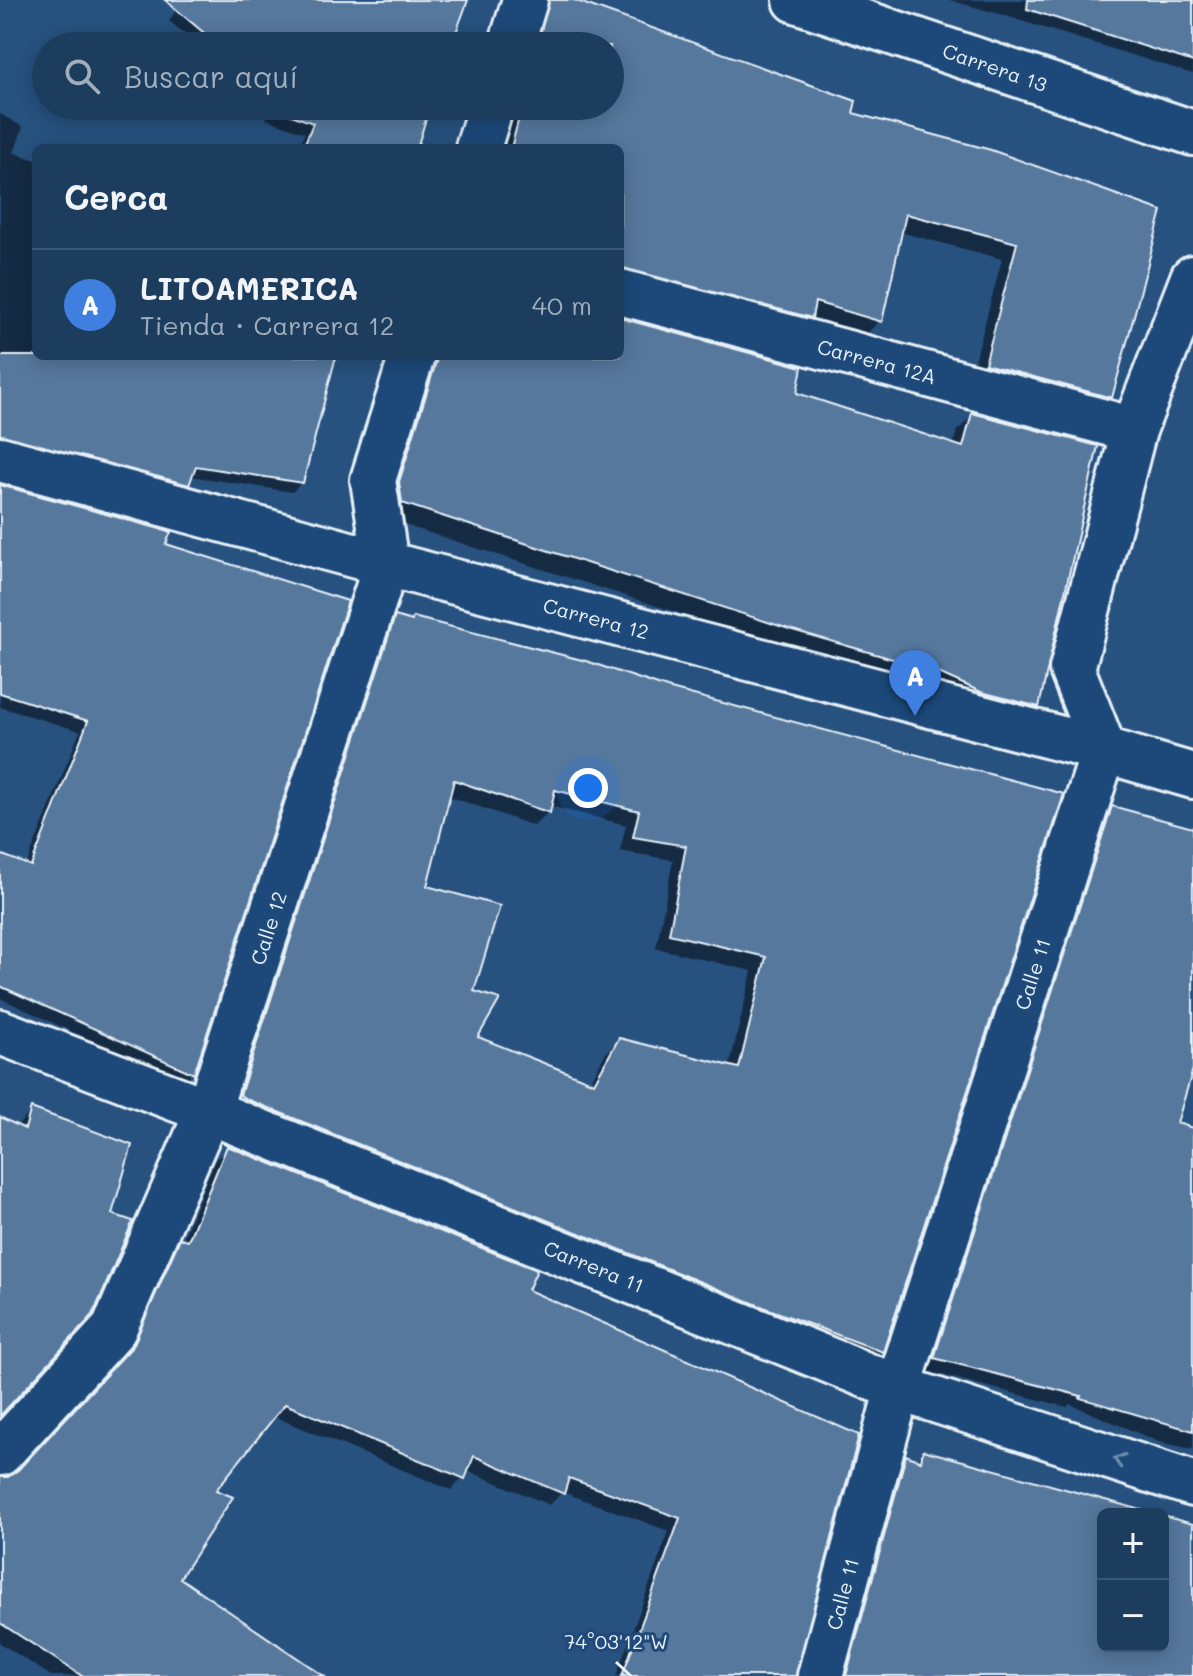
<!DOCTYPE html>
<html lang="es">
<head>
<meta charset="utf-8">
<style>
	body { margin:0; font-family:Mali,sans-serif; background:#254465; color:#f1f3f6 }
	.controls { position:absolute; right:24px; bottom:24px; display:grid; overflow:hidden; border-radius:12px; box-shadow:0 4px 20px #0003 }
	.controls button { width:72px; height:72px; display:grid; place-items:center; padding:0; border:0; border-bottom:2px solid #3b5674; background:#1d3d5f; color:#f1f3f6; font:40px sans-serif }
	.you { position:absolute; left:588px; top:788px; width:28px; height:28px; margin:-20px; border:6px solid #fff; border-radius:50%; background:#1a73e8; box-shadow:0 0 0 12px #1a73e833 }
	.badge { display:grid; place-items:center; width:52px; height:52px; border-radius:50%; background:#8abfa5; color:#fff; font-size:26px; font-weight:700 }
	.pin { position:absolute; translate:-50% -66px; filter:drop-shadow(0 2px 4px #0008) }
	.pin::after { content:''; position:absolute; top:42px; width:28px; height:24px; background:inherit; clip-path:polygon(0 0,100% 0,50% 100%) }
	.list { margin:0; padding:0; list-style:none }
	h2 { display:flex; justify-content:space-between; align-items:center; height:104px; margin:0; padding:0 32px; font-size:34px }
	h2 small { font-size:26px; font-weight:400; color:#a0aebd }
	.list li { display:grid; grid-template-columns:52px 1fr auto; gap:24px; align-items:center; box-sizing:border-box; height:112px; padding:0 32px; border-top:2px solid #3b5674 }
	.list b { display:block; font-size:30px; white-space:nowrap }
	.list p { margin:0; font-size:26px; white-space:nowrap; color:#a0aebd }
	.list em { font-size:26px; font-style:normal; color:#a0aebd }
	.icon { flex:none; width:44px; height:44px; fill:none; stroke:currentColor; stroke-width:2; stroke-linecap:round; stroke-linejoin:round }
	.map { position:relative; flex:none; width:1193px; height:1676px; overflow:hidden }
	.search { position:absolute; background:#1d3d5f; box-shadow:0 4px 20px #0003; left:32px; top:32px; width:592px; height:88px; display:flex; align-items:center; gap:20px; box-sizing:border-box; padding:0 28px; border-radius:44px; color:#a0aebd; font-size:30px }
	.panel { position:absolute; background:#1d3d5f; box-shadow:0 4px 20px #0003; left:32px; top:144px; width:592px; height:216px; border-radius:12px }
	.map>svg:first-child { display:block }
</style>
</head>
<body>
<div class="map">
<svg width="1193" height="1676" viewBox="0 0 1193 1676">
	<rect width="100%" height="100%" fill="#27517f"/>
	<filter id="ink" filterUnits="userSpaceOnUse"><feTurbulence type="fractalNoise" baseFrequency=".0125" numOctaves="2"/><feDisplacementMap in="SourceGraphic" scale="16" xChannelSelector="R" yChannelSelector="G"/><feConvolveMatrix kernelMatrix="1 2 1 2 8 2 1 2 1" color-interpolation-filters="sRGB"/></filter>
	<g filter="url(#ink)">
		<!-- shadow -->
		<g fill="#0007" fill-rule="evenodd">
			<path d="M 183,0 L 466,0 L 449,46 L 199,46 L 169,21 Z"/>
			<path d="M 545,0 L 568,0 L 851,114 L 991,151 L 1110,397 L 1094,413 L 970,380 L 1002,259 L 900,232 L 880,320 L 864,337 L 620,286 L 620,148 L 500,148 L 511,106 L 610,106 L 610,46 L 527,46 Z"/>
			<path d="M 949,0 L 1193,0 L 1193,74 L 996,13 Z"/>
			<path d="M 272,106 L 427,106 L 408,148 L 298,148 L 305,133 L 266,119 Z"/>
			<path d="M 0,114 L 23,127 L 14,153 L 36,160 L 36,356 L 335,356 L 302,482 L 292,492 L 190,476 L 187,483 L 177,493 L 0,445 Z"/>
			<path d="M 620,320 L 795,394 L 953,446 L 957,431 L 973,415 L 1037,706 L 1021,723 L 386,519 L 383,500 L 429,356 L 620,356 Z"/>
			<path d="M 0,487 L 164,546 L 192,1073 L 182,1083 L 0,998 L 0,854 L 26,866 L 80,731 L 0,707 Z"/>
			<path d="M 396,618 L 1061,795 L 882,1351 L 868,1365 L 227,1109 L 382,633 ZM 448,796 L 534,826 L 548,812 L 550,806 L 626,825 L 620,851 L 673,860 L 656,948 L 752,971 L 729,1068 L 620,1040 L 605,1054 L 589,1084 L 475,1038 L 471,992 L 424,888 Z"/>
			<path d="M 1113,809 L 1193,829 L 1193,1062 L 1175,1125 L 1193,1130 L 1193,1449 L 1159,1442 L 1070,1404 L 1067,1407 L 923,1370 L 1100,821 Z"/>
			<path d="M 32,1110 L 0,1413 L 0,1118 L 18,1125 Z"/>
			<path d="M 228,1148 L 526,1292 L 794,1676 L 616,1676 L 669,1531 L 562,1492 L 550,1505 L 466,1470 L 463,1478 L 451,1490 L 273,1416 L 213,1491 L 178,1578 L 323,1676 L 51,1676 L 0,1643 L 0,1479 L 7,1479 L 17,1473 L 121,1360 L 168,1253 L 182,1241 L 215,1160 Z"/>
			<path d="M 924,1452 L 1149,1514 L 1103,1514 L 1103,1646 L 1163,1646 L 1163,1518 L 1193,1527 L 1193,1676 L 865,1676 L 887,1628 L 862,1613 L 854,1622 L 895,1468 L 906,1457 L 915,1461 Z"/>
		</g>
		<!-- building -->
		<g fill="#57789d" stroke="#e8f1f8" stroke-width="2" fill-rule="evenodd">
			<path d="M 165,0 L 468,0 L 451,46 L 226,46 L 216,43 Z"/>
			<path d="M 549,0 L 574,0 L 856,101 L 853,113 L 991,150 L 1162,211 L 1112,398 L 985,364 L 1017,243 L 906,214 L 882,322 L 815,302 L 812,318 L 620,268 L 620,148 L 511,148 L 522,106 L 610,106 L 610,46 L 537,46 Z"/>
			<path d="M 1028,0 L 1193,0 L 1193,62 L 1027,9 Z"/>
			<path d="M 276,106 L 429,106 L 429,109 L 417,148 L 303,148 L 313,123 L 275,109 Z"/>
			<path d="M 620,318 L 802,367 L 797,393 L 963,447 L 972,413 L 1098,446 L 1039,707 L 981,692 L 934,671 L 789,629 L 402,503 L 399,482 L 438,356 L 620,356 Z"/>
			<path d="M 0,356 L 336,356 L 303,483 L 196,466 L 189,485 L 0,435 Z"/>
			<path d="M 0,485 L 171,532 L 166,544 L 348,601 L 194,1074 L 0,986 L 0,854 L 31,866 L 88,721 L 0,693 Z"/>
			<path d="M 395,616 L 412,621 L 413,617 L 586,661 L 667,688 L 1064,794 L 883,1352 L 758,1305 L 246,1099 L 240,1095 ZM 454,780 L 550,813 L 555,790 L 639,811 L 633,837 L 686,846 L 669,934 L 766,957 L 739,1068 L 619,1038 L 594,1083 L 478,1037 L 500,999 L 474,991 L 500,906 L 427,886 Z"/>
			<path d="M 1112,806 L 1193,828 L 1193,1069 L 1177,1123 L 1193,1128 L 1193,1431 L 1080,1398 L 1081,1396 L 934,1358 Z"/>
			<path d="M 31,1108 L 132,1145 L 112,1214 L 133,1221 L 93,1315 L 0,1416 L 0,1117 L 25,1129 Z"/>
			<path d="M 227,1146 L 537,1270 L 528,1290 L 859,1435 L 796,1676 L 622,1676 L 680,1518 L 569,1478 L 564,1494 L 474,1456 L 465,1479 L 285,1404 L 216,1490 L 233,1497 L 180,1578 L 324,1676 L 82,1676 L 0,1623 L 0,1477 L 8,1477 L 18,1470 L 133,1346 L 180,1238 L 188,1241 Z"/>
			<path d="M 923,1450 L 1156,1514 L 1103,1514 L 1103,1646 L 1163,1646 L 1163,1516 L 1193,1524 L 1193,1676 L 846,1676 L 906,1455 L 921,1461 Z"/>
		</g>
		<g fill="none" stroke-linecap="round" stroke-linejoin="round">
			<defs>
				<g id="minor">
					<path d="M 796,0 L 1193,133"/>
					<path d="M 511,46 L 525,0"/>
					<path d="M 478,148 L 491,106"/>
					<path d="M 620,292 L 1134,430"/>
					<path d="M 0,459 L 386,564 L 1104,750 L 1193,776"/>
					<path d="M 0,1032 L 208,1111 L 898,1388 L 1193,1484"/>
					<path d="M 0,1453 L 114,1329 L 208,1111 L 386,564 L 373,480 L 412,356"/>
					<path d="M 820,1676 L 898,1388 L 1104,750 L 1072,669 L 1134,430 L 1193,278"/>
				</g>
			</defs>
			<!-- minor casing -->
			<use href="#minor" stroke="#e8f1f8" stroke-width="50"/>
			<!-- minor -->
			<use href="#minor" stroke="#1f4a7a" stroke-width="44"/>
		</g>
		<!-- one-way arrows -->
		<defs><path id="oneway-chevron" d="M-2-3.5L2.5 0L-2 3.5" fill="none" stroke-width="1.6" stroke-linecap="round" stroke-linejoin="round" transform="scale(2)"/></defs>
		<use stroke="#6f8dac" href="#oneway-chevron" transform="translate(1119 1460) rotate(-162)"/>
	</g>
	<!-- ticks -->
	<path fill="none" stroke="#e8f1f8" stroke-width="3" d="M 616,1662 L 631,1676"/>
	<g text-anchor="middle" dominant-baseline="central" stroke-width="6" stroke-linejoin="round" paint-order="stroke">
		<!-- street labels -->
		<g font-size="20" fill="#e8f1f8" stroke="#1f4a7a">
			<text transform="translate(995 67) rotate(19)">Carrera 13</text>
			<text transform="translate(877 361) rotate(15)">Carrera 12A</text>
			<text transform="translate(596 618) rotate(15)">Carrera 12</text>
			<text transform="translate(268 928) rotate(-72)">Calle 12</text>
			<text transform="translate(1032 974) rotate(-72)">Calle 11</text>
			<text transform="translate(594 1266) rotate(22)">Carrera 11</text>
			<text transform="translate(842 1594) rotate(-75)">Calle 11</text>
		</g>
	</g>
	<g font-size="20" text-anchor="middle" fill="#e8f1f8" stroke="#1f4a7a" stroke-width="6" stroke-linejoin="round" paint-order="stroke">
		<text x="616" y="1649">74°03'12"W</text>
	</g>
</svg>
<div class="controls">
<button>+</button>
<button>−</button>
</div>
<div class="you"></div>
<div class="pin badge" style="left:915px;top:716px;background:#3f7fe0">A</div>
<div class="search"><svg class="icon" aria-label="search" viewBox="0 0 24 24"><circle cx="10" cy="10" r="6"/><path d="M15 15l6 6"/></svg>Buscar aquí</div>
<section class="panel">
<h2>Cerca<small></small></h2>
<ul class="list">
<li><span class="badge" style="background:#3f7fe0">A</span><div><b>LITOAMERICA</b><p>Tienda · Carrera 12</p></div><em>40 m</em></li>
</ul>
</section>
</div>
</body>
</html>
